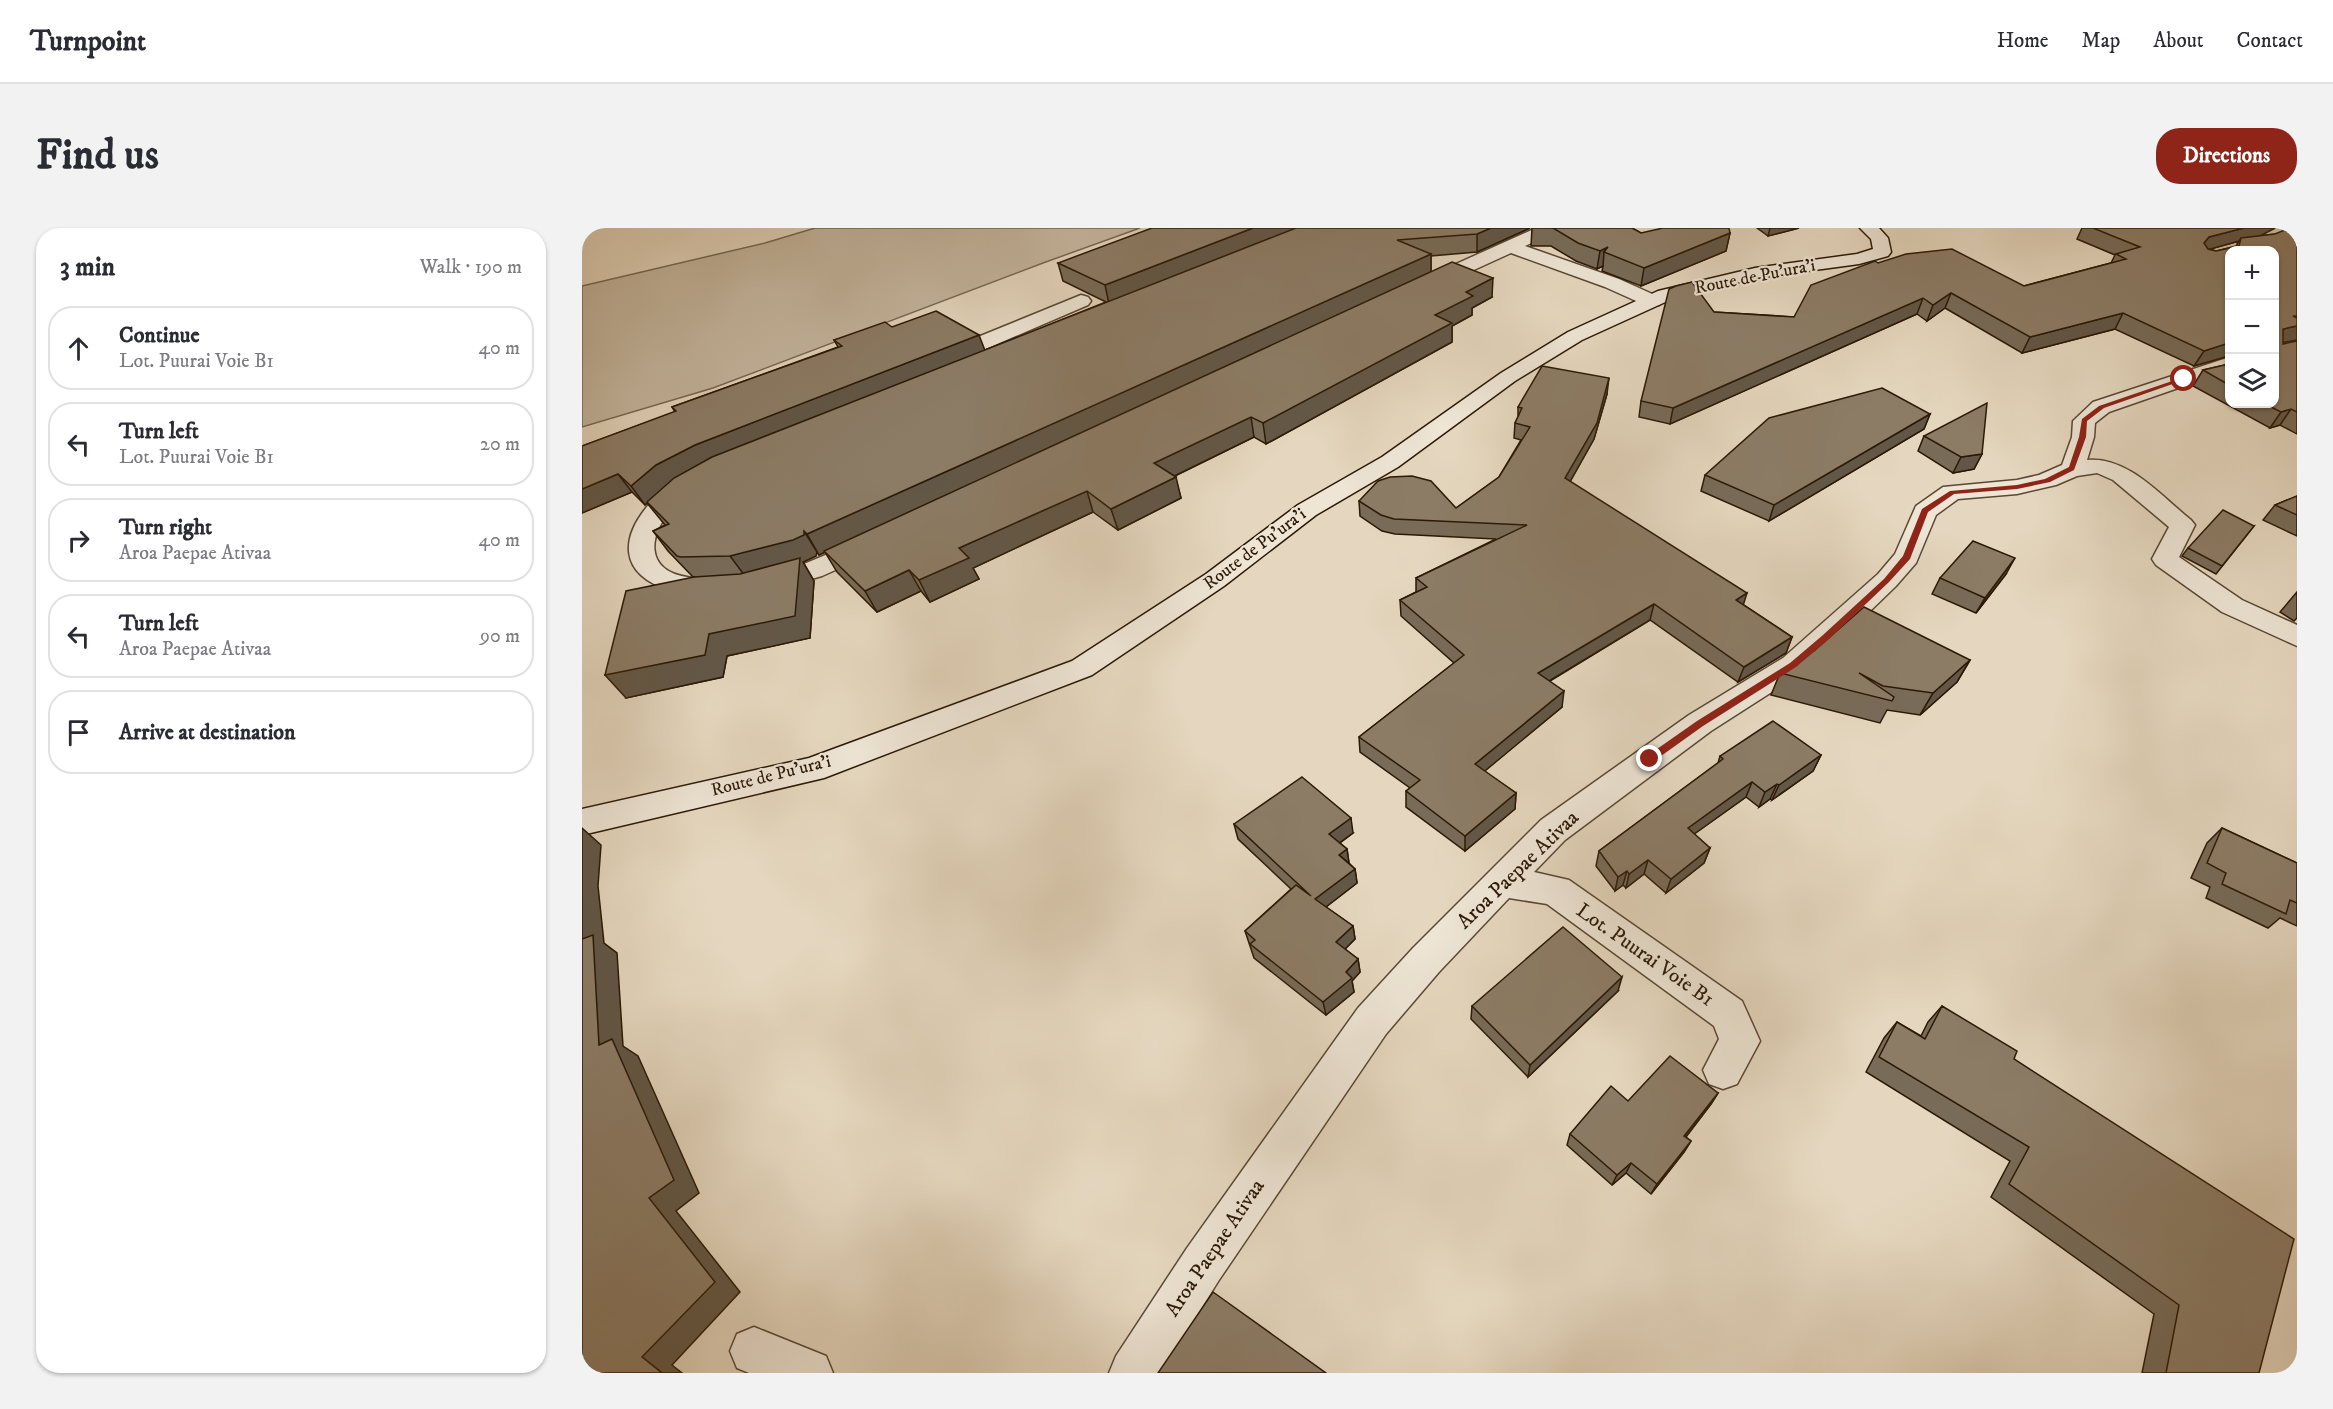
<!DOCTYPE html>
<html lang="en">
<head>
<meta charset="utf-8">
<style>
	body { margin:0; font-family:"IM FELL DW Pica",serif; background:#f2f2f3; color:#2b2b33 }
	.controls { position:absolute; right:18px; top:18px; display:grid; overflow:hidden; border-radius:12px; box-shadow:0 2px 4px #0004 }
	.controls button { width:54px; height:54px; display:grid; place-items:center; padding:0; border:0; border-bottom:2px solid #e1e1e2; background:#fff; color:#2b2b33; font:30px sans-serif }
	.stop { position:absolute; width:18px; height:18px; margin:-14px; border:4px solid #8f2418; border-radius:50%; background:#fff }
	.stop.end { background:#8f2418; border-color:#fff; box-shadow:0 2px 6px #0008 }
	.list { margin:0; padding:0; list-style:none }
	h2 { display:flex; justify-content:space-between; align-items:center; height:78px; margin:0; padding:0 24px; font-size:26px }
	h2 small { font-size:20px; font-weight:400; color:#7c7c81 }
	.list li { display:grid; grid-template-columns:39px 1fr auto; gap:18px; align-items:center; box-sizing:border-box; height:84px; margin:0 12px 12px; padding:0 12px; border:2px solid #e1e1e2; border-radius:24px }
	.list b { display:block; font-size:22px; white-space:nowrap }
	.list p { margin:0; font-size:20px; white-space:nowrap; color:#7c7c81 }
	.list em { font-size:20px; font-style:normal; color:#7c7c81 }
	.icon { flex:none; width:33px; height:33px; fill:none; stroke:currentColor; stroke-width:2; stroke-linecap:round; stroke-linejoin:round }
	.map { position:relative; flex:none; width:1715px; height:1145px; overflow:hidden; border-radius:24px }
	header { display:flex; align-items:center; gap:36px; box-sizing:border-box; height:84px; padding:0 30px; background:#fff; border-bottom:2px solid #e1e1e2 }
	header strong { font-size:28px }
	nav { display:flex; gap:33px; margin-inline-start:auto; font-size:21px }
	.intro { display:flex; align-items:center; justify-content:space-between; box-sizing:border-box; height:144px; padding:0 36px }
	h1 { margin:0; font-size:42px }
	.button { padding:15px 27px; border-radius:24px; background:#8f2418; color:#fff; font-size:21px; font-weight:700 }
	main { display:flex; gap:36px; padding:0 36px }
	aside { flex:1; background:#fff; border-radius:24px; box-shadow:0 2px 4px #0004 }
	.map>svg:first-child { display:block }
</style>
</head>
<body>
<header>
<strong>Turnpoint</strong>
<nav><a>Home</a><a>Map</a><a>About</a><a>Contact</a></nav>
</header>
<div class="intro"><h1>Find us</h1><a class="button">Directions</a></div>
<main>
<aside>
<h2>3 min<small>Walk · 190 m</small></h2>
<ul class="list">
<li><svg class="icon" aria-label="ahead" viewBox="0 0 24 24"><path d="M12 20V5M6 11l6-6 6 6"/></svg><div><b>Continue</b><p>Lot. Puurai Voie B1</p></div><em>40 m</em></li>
<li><svg class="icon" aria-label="left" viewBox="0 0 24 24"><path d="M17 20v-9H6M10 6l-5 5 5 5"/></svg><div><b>Turn left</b><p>Lot. Puurai Voie B1</p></div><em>20 m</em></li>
<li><svg class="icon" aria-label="right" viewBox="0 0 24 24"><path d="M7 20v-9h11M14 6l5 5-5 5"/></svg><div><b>Turn right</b><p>Aroa Paepae Ativaa</p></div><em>40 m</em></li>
<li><svg class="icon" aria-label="left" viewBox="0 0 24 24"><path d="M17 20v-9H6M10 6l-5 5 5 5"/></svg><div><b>Turn left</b><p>Aroa Paepae Ativaa</p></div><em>90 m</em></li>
<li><svg class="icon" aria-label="arrive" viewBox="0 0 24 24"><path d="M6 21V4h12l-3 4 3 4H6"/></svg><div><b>Arrive at destination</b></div></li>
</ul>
</aside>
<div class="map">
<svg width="1715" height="1145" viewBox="0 0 1715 1145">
	<rect width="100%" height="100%" fill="#e5d7bf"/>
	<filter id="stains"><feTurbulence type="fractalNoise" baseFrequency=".00333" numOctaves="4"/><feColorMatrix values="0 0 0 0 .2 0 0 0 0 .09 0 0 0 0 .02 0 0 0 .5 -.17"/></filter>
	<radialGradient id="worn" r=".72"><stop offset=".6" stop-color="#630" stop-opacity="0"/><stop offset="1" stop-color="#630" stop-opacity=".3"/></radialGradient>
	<!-- green -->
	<path fill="#c5b7a0" stroke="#786853" stroke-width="1.5" d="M 233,0 L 558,0 L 461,35 L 131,160 L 0,199 L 0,58 L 183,15 Z"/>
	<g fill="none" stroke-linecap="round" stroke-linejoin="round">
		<defs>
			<g id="minor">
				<path d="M 954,0 L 977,0 L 974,4 L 943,18 L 1037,51 L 1077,69 L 1080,73 L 1077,77 L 1063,77 L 1023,59 L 929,25 L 848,62 L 834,62 L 832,58 L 834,54 Z"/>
				<path d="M 499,67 L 506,69 L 509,73 L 506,77 L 399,123 L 400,130 L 390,147 L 383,149 L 376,147 L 372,143 L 380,130 L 379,121 L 391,111 Z"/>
				<path d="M 1648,129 L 1648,142 L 1527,184 L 1513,195 L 1512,209 L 1505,232 C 1546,228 1579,268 1609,292 L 1613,297 L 1597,329 L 1660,372 L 1715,397 L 1715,418 L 1640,384 L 1574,337 L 1570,331 L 1587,299 L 1531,252 L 1515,245 L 1495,248 L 1474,257 L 1435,266 L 1376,271 L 1354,287 L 1334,335 L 1314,358 L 1254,416 L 1221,444 L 1129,503 L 983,612 L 952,644 L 987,652 L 1160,773 L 1178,813 L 1155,856 L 1141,861 L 1127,856 L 1121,842 L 1137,811 L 1132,798 L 965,676 L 927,670 L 857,744 L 804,806 L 637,1052 L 579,1145 L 527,1145 L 534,1128 L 605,1020 L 776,780 L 831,720 L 959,592 L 1107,487 L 1201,430 L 1296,346 L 1313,326 L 1334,278 L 1361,259 L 1435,252 L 1457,247 L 1480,237 L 1490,209 L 1491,193 L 1511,174 Z"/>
				<path d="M 107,249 L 116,251 L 119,256 C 112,266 99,271 91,280 C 66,306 62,342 105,349 C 117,352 129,351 142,354 L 146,360 L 142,366 C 124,371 104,368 87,362 C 37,346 37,310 69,274 C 79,263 93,252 107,249 Z"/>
				<path d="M 289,308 L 298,310 L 302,316 L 298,322 L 240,348 L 183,364 L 173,361 L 170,355 L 173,349 L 222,336 Z"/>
				<path d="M 172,1099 L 244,1128 L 251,1145 L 167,1145 L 155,1140 L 148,1123 L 155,1106 Z"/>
			</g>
			<path id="secondary" d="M 1278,0 L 1297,0 L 1306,10 L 1309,24 L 1306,28 L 1277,36 L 1173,50 L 1090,71 L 1000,112 L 933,153 L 816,239 L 734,287 L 642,358 L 510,447 L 242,550 L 0,607 L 0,581 L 227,530 L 490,433 L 624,346 L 716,277 L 800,229 L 919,145 L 986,104 L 1076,63 L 1173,40 L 1275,26 L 1291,21 L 1289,11 Z"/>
		</defs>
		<!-- minor casing -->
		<use href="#minor" stroke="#5a4834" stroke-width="3"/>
		<!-- secondary casing -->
		<use href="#secondary" stroke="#2b1906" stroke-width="3"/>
		<!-- minor -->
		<use href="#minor" fill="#eee5d5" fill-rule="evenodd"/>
		<!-- secondary -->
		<use href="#secondary" fill="#eee5d5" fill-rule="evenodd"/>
	</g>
	<!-- wall -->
	<g fill="#786b58" stroke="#2b1906" stroke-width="1.5" fill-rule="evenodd">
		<path d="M 948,0 L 895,24 L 849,28 L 849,44 L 910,69 L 890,80 L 890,87 L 870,98 L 870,114 L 684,216 L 672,209 L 593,248 L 599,270 L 536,302 L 511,284 L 391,340 L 397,351 L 348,374 L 339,363 L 295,384 L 255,344 L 243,324 L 237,327 L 235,324 L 234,328 L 221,334 L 232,353 L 228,410 L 145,428 L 141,449 L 44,470 L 113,349 L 111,349 L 86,323 L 71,303 L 83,297 L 65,275 L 63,277 L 50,264 L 0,285 L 0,218 L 93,184 L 90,179 L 256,119 L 252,112 L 310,99 L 403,122 L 524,74 L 481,53 L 476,35 Z"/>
		<path d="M 950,0 L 1050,0 L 1059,5 L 1148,5 L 1144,23 L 1059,58 L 1020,43 L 1021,38 L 1015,41 L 994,33 L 969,18 L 949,18 Z"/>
		<path d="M 1175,0 L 1217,0 L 1186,8 Z"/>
		<path d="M 1500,0 L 1693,0 L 1676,8 L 1693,6 L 1715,0 L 1715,112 L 1701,114 L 1701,116 L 1715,113 L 1715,206 L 1698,197 L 1688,200 L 1611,158 L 1621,142 L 1643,137 L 1645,133 L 1647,132 L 1647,176 L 1692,176 L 1647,22 L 1647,128 L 1612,138 L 1533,101 L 1440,125 L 1363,80 L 1345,93 L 1335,86 L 1088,196 L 1057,189 L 1059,173 L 1132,84 L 1212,89 L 1296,35 L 1442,58 L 1529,35 L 1533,27 L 1495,11 ZM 1657,13 L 1654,18 L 1634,23 L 1628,21 Z"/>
		<path d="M 1025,166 L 1012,211 L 988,254 L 1162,377 L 1210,409 L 1204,425 L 1156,454 L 1068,392 L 968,453 L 980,479 L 902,543 L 934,565 L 933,581 L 883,623 L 824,579 L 824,563 L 828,560 L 778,524 L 777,509 L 872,435 L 819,388 L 818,372 L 834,364 L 834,350 L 914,311 L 813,306 L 800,303 L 778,288 L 777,273 L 874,280 L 917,249 L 939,212 L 932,210 L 933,195 L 936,189 L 936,179 Z"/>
		<path d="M 1348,186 L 1342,201 L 1187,293 L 1119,263 L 1123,247 Z"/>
		<path d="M 1342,208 L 1400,226 L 1392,241 L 1371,245 L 1336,223 Z"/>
		<path d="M 1715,268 L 1715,308 L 1681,292 L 1693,277 Z"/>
		<path d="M 1672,298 L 1634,346 L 1600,328 L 1606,320 Z"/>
		<path d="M 1424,346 L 1394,385 L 1350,366 L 1358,350 Z"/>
		<path d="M 1715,364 L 1715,390 L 1712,393 L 1698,384 Z"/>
		<path d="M 1388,432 L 1375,454 L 1338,487 L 1305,482 L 1298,495 L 1189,467 L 1198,445 Z"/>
		<path d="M 1239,527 L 1231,543 L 1190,572 L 1188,571 L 1177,579 L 1164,569 L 1112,606 L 1128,620 L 1122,635 L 1084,665 L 1062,646 L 1044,660 L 1041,657 L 1033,663 L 1014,638 L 1017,623 L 1136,535 L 1138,528 Z"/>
		<path d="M 652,596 L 771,605 L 758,615 L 765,621 L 767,635 L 773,641 L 775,655 L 744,679 L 771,698 L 773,711 L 763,721 L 776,731 L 778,744 L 770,753 L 772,764 L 744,787 L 672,730 L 663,703 L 709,661 L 656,611 Z"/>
		<path d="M 1640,600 L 1715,635 L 1715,698 L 1698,690 L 1686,700 L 1624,670 L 1628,659 L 1609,650 L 1625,615 Z"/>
		<path d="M 1036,763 L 946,849 L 889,791 L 890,778 Z"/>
		<path d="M 1360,778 L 1432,831 L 1677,1145 L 1560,1145 L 1572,1086 L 1409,969 L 1428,933 L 1284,844 L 1302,810 L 1315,794 L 1339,808 L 1346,794 Z"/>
		<path d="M 1136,865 L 1129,876 L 1104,909 L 1109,913 L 1102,924 L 1069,966 L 1044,945 L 1030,957 L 985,917 L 988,906 L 1046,873 Z"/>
	</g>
	<!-- shaded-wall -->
	<g fill="#625747" stroke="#2b1906" stroke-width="1.5">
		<path d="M 671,0 L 719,0 L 527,76 L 523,57 Z"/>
		<path d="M 909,0 L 948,0 L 895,24 L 895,6 Z"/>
		<path d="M 1188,0 L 1217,0 L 1186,8 Z"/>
		<path d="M 1662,0 L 1693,0 L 1680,7 L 1658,13 L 1659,10 L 1657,13 L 1618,24 L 1622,15 L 1627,9 Z"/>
		<path d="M 1148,5 L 1144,23 L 1059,58 L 1062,40 Z"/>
		<path d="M 1026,19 L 1022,24 L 1021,38 L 1015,41 L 1018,23 Z"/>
		<path d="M 849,26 L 849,44 L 237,327 L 225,306 Z"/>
		<path d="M 911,50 L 910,69 L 890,80 L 890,87 L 870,98 L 870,114 L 684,216 L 681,195 L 853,87 L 884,64 Z"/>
		<path d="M 1369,65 L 1363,80 L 1345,93 L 1351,77 Z"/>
		<path d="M 1341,70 L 1335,86 L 1088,196 L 1091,180 Z"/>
		<path d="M 1541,85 L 1533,101 L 1440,125 L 1448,109 Z"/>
		<path d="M 1715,98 L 1715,112 L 1692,116 L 1701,101 Z"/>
		<path d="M 397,107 L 404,125 L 87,256 L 63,277 L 49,258 L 74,237 L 113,217 Z"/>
		<path d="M 1647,115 L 1647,128 L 1612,138 L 1622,123 Z"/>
		<path d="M 1027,150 L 1025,166 L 1012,211 L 981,266 L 983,250 Z"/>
		<path d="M 1709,181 L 1698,197 L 1688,200 L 1699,184 Z"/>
		<path d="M 1348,186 L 1342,201 L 1187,293 L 1192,277 Z"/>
		<path d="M 669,189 L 672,209 L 578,255 L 572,235 Z"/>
		<path d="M 1400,226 L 1392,241 L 1371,245 L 1379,229 Z"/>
		<path d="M 36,246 L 50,264 L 0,285 L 0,261 Z"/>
		<path d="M 594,249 L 599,270 L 536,302 L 529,281 Z"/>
		<path d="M 505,263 L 511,284 L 391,340 L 397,351 L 348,374 L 337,352 L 377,320 Z"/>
		<path d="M 222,303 L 235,324 L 234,328 L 221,334 L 232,353 L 228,410 L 145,428 L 141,449 L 44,470 L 23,447 L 127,406 L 163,348 L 148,328 Z"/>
		<path d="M 1433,330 L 1424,346 L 1394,385 L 1403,370 Z"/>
		<path d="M 327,342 L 339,363 L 295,384 L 283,363 Z"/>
		<path d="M 1165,365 L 1160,381 L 1154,372 Z"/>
		<path d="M 1072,376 L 1068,392 L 954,461 L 956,445 Z"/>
		<path d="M 1210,409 L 1204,425 L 1156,454 L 1162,439 Z"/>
		<path d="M 1388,432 L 1375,454 L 1338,487 L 1351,465 Z"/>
		<path d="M 982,463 L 980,479 L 892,552 L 893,536 Z"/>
		<path d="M 1239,527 L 1231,543 L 1190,572 L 1197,557 Z"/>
		<path d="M 1170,554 L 1164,569 L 1101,614 L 1106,600 Z"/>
		<path d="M 1195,556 L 1188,571 L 1177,579 L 1183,564 Z"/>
		<path d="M 934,565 L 933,581 L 883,623 L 883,608 Z"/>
		<path d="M 769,590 L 771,605 L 749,621 L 747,606 Z"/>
		<path d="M 0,600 L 19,617 L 16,658 L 22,715 L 35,725 L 41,818 L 56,828 L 117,965 L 94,983 L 158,1064 L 90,1137 L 100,1145 L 80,1145 L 60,1129 L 67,970 L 17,817 L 0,713 Z"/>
		<path d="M 1128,620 L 1122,635 L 1084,665 L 1089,651 Z"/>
		<path d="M 765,621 L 767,635 L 757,627 Z"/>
		<path d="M 1066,632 L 1062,646 L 1044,660 L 1047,646 Z"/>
		<path d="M 773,641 L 775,655 L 736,685 L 733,671 Z"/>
		<path d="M 1045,643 L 1041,657 L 1033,663 L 1036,649 Z"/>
		<path d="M 771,698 L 773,711 L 756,728 L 754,714 Z"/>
		<path d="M 776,731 L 778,744 L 770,753 L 772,764 L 744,787 L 741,774 L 764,744 Z"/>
		<path d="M 1040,749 L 1036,763 L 946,849 L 948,837 Z"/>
		<path d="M 1136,865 L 1129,876 L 1096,919 L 1102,908 Z"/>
		<path d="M 1109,913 L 1102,924 L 1069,966 L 1075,956 Z"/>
		<path d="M 1049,935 L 1044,945 L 1030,957 L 1035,947 Z"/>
	</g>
	<!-- building -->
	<g fill="#8c7c66" stroke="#2b1906" stroke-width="1.5">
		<path d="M 570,0 L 671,0 L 523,57 L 476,35 Z"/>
		<path d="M 714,0 L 909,0 L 895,6 L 815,12 L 849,26 L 225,306 L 222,303 L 222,307 L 211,312 L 148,328 L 99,329 L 95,328 L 71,303 L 87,296 L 65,274 L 92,250 L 130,229 Z"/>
		<path d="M 971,0 L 1050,0 L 1059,5 L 1081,0 L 1147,0 L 1148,5 L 1062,40 L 1022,24 L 1026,19 L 1018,23 L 996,15 Z"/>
		<path d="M 1511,0 L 1662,0 L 1627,9 L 1622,15 L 1626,21 L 1634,23 L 1657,18 L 1659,10 L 1693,6 L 1708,0 L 1715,0 L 1715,88 L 1711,88 L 1715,90 L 1715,98 L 1701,101 L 1701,116 L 1715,113 L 1715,184 L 1709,181 L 1699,184 L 1683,176 L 1692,176 L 1692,22 L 1647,22 L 1647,115 L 1622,123 L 1541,85 L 1448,109 L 1369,65 L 1351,77 L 1341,70 L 1091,180 L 1059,173 L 1087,61 L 1094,58 L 1110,54 L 1132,84 L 1212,89 L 1229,57 L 1293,33 L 1296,35 L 1324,26 L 1370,21 L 1442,58 L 1544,31 L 1534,26 L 1558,19 Z"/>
		<path d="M 870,34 L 911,50 L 884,64 L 891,68 L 853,87 L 870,95 L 681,195 L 669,189 L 572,235 L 594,249 L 529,281 L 505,263 L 377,320 L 387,330 L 337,352 L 327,342 L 283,363 L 242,323 Z"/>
		<path d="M 354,83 L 397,107 L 113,217 L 74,237 L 49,258 L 36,246 L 0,261 L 0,218 L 94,183 L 90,179 L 260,118 L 252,112 L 303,94 L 310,99 Z"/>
		<path d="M 1647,136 L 1647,157 L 1621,142 Z"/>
		<path d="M 960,138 L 1027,150 L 1015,195 L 983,250 L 1165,365 L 1154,372 L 1210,409 L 1162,439 L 1072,376 L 956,445 L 982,463 L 893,536 L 934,565 L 883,608 L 824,563 L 838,552 L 777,509 L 882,427 L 818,372 L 845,359 L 834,350 L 945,297 L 812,291 L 799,287 L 777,273 L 796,253 L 808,249 L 830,248 L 849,253 L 874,280 L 917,249 L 948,199 L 933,195 L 940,180 L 936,179 Z"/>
		<path d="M 1300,160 L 1348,186 L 1192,277 L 1123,247 L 1187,190 Z"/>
		<path d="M 1405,175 L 1400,226 L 1379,229 L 1342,208 Z"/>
		<path d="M 1715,268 L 1715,287 L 1693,277 Z"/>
		<path d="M 1641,282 L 1672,298 L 1640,338 L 1606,320 Z"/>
		<path d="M 1391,313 L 1433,330 L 1403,370 L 1358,350 Z"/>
		<path d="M 218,330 L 213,388 L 127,406 L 123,427 L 23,447 L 44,363 L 112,349 L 158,346 Z"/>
		<path d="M 1282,379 L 1388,432 L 1351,465 L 1301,458 L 1277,445 L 1312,469 L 1310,473 L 1198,445 L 1232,423 Z"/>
		<path d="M 1191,493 L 1239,527 L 1197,557 L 1195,556 L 1183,564 L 1170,554 L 1106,600 L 1128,620 L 1089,651 L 1066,632 L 1047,646 L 1045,643 L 1036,649 L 1017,623 L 1141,531 L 1138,528 Z"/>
		<path d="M 720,549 L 769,590 L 747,606 L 765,621 L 757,627 L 773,641 L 733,671 L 771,698 L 754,714 L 776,731 L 764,744 L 770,750 L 741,774 L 668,716 L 673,712 L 663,703 L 714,657 L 729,668 L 652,596 Z"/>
		<path d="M 1640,600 L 1715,635 L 1715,675 L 1708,672 L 1704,686 L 1640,656 L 1644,645 L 1625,635 Z"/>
		<path d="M 981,699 L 1040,749 L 948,837 L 890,778 Z"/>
		<path d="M 11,707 L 17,817 L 30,811 L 92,952 L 67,970 L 133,1054 L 60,1129 L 80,1145 L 0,1145 L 0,711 Z"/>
		<path d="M 1360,778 L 1435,823 L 1432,831 L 1712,1011 L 1677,1145 L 1584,1145 L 1597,1077 L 1427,956 L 1447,919 L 1297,829 L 1315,794 L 1343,811 Z"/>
		<path d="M 1088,828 L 1136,865 L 1102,908 L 1109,913 L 1075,956 L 1049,935 L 1035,947 L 988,906 L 1029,858 L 1046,873 Z"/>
		<path d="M 631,1064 L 744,1145 L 576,1145 Z"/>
	</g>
	<!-- route -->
	<path fill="#8f2418" d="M 1599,150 L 1605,151 L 1522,180 L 1505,193 L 1504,209 L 1492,242 L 1468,254 L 1435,261 L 1372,266 L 1346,284 L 1328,331 L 1307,354 L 1247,411 L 1214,439 L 1121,498 L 1072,533 L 1065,533 L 1065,528 L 1115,493 L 1208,435 L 1241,407 L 1302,351 L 1321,328 L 1340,281 L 1368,263 L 1435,257 L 1463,251 L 1487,239 L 1497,209 L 1500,191 L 1517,178 Z"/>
	<g text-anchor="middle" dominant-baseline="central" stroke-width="4.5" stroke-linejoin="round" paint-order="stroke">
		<!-- far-street labels -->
		<g font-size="18" fill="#2b1906" stroke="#eee5d5">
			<text transform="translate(1173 49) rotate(-11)">Route de Pu'ura'i</text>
			<text transform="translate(673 321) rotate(-37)">Route de Pu'ura'i</text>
			<text transform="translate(189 548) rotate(-14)">Route de Pu'ura'i</text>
		</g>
		<!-- street labels -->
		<g font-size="21" fill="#2b1906" stroke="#eee5d5">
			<text transform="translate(936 642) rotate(-44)">Aroa Paepae Ativaa</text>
			<text transform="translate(1063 727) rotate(35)">Lot. Puurai Voie B1</text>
			<text transform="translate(633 1020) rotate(-56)">Aroa Paepae Ativaa</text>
		</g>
	</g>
	<rect width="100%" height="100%" filter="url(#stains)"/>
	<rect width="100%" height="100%" fill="url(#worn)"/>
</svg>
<div class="controls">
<button>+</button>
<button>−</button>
<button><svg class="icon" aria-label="layers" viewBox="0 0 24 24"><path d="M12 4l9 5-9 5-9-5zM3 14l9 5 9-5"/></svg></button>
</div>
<div class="stop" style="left:1602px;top:151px"></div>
<div class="stop end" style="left:1068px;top:531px"></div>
</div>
</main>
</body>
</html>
